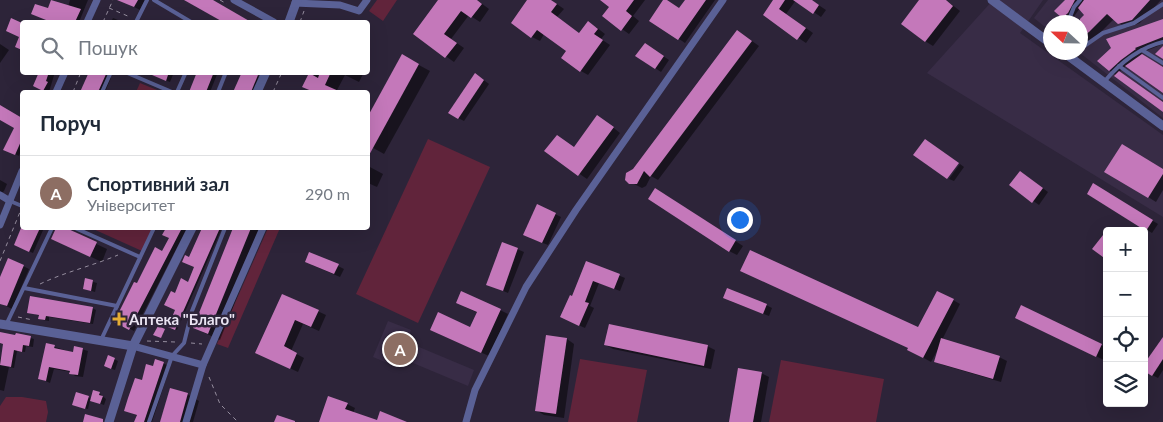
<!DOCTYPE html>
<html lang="uk">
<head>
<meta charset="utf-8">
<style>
	body { margin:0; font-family:Lato,sans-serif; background:#f2f2f3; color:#1f2937 }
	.controls { position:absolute; right:15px; bottom:15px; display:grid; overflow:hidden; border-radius:5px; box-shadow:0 5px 20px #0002 }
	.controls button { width:45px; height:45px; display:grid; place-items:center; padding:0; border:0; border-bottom:1px solid #e0e1e3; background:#fff; color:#1f2937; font:25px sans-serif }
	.compass { position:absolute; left:1043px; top:15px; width:45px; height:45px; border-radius:50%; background:#fff; box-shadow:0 5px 20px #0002; rotate:292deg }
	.you { position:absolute; left:739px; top:219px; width:18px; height:18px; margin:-12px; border:4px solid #fff; border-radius:50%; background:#1a73e8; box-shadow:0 0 0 8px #1a73e833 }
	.badge { display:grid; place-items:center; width:32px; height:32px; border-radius:50%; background:#2563eb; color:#fff; font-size:16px; font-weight:700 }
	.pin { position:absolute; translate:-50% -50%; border:2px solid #fff; box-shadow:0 1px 5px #0006 }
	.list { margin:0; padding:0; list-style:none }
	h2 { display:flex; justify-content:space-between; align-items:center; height:65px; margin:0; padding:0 20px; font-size:21px }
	h2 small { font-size:16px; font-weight:400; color:#747a83 }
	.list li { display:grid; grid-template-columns:32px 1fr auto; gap:15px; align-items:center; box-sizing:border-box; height:75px; padding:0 20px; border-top:1px solid #e0e1e3 }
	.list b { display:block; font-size:19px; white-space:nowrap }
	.list p { margin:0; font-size:16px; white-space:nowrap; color:#747a83 }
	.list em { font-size:16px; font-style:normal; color:#747a83 }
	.icon { flex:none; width:28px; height:28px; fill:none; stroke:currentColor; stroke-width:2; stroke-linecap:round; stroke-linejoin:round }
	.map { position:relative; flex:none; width:1163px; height:422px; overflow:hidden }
	.search { position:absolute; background:#fff; box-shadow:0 5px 20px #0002; left:20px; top:20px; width:350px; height:55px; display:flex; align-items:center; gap:12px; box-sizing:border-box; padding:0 18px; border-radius:5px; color:#747a83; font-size:19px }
	.panel { position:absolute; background:#fff; box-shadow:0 5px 20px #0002; left:20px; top:90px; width:350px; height:140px; border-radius:5px }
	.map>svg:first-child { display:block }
</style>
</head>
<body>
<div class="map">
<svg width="1163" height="422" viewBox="0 0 1163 422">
	<rect width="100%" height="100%" fill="#2d2439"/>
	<!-- built -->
	<g fill="#382c46">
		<path d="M 993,0 L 1043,0 L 1020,33 L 1163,135 L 1163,217 L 927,73 Z"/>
		<path d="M 1048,0 L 1163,0 L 1163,118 L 1080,53 L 1080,22 L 1050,22 L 1050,31 L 1034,18 Z"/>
		<path d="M 388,321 L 411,330 L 407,342 L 474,370 L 468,386 L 401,358 L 397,367 L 373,357 Z"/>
	</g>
	<!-- green -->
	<g fill="#61243b">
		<path d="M 377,0 L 397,0 L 383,21 L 369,11 Z"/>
		<path d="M 140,83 L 162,92 L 136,92 Z"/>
		<path d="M 428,139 L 490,167 L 418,323 L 356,294 Z"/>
		<path d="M 91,228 L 153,228 L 142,251 Z"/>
		<path d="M 268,228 L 280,228 L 228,348 L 217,344 Z"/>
		<path d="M 580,359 L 647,370 L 637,422 L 568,422 Z"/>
		<path d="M 781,360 L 884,379 L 876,422 L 769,422 Z"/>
		<path d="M 6,397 L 22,397 L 46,401 L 48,412 L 46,422 L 0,422 L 0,406 Z"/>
	</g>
	<!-- shadow -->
	<g fill="#0007">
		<path d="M 70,0 L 88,0 L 79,22 L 69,20 L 68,22 L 46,22 L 48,10 L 68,7 Z"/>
		<path d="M 121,0 L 145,0 L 140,10 Z"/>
		<path d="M 440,0 L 477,0 L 489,9 L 480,22 L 469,15 L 451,39 L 464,48 L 454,62 L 414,34 Z"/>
		<path d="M 529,0 L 551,0 L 564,9 L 557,17 L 580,34 L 596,27 L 605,34 L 601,39 L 610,45 L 588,75 L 581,71 L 567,51 L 544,34 L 540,41 L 532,37 Z"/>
		<path d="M 606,0 L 645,0 L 633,16 L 639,21 L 629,34 L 622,29 Z"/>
		<path d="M 686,0 L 715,0 L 685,43 L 651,20 L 680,10 Z"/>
		<path d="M 775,0 L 811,0 L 826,10 L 821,17 L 796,0 L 786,14 L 813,33 L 806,43 L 764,15 Z"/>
		<path d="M 920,0 L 946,0 L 960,11 L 933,46 L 925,41 Z"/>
		<path d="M 1066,0 L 1161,0 L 1140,23 L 1126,28 L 1114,19 L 1097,36 L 1081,47 L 1080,22 L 1079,22 L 1085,16 L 1080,8 L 1070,22 L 1063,18 L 1056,11 Z"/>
		<path d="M 113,18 L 123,22 L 111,22 Z"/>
		<path d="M 1163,21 L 1163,44 L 1141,53 L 1143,54 L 1141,55 L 1163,67 L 1163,92 L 1127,65 L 1119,72 L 1163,102 L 1163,111 L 1109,70 Z"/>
		<path d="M 738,31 L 759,46 L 658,180 L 651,176 L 646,186 L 642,188 L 628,181 L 633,170 Z"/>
		<path d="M 0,44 L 9,50 L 0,63 Z"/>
		<path d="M 651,48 L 669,60 L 661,72 L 637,56 Z"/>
		<path d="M 402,56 L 430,71 L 384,154 L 368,145 L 368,118 Z"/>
		<path d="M 41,72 L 55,72 L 49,92 L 39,89 Z"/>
		<path d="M 90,72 L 106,75 L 111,78 L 105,92 L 81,92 Z"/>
		<path d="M 145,72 L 174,72 L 170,82 Z"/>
		<path d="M 199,72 L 218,72 L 210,92 L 190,92 Z"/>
		<path d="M 244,72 L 250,72 L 261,78 L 254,92 L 234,92 Z"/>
		<path d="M 311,72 L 364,72 L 359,82 L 345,75 L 336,92 L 338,92 L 315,92 L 304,86 Z"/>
		<path d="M 481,78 L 489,84 L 464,121 L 458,118 Z"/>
		<path d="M 2,108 L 22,120 L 22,147 L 19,156 L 9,151 L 15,127 L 0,118 L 0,111 Z"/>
		<path d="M 605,121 L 620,133 L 587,179 L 546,151 L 575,148 Z"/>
		<path d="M 960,164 L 964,167 L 954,181 L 949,179 Z"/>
		<path d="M 368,166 L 383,174 L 377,187 L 368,183 Z"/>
		<path d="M 1163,170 L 1163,190 L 1156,202 L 1106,171 Z"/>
		<path d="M 1021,172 L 1048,192 L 1039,205 L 1011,185 Z"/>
		<path d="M 0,180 L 7,184 L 4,191 L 0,194 Z"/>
		<path d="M 1094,185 L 1158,224 L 1152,233 L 1088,193 Z"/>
		<path d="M 663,194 L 743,246 L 737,255 L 729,251 Z"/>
		<path d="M 555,214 L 561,217 L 548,245 L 530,238 Z"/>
		<path d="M 22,227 L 44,228 L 33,253 L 15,245 Z"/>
		<path d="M 1110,227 L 1117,231 L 1108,231 Z"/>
		<path d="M 56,228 L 62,228 L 107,249 L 102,262 L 52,239 Z"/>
		<path d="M 167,228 L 187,228 L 134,331 L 115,321 L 137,285 L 162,253 L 170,238 L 164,234 Z"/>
		<path d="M 203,228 L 222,228 L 177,330 L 169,326 L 177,310 L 175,294 L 188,283 L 196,267 L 190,258 Z"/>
		<path d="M 234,228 L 264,229 L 220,340 L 194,328 Z"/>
		<path d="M 503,243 L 524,252 L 508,293 L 488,284 Z"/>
		<path d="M 587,262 L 625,278 L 620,291 L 599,283 L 590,306 L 594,308 L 585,328 L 567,320 L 573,297 Z"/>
		<path d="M 312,265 L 338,266 L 344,269 L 340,277 Z"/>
		<path d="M 23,266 L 29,269 L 12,309 L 0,303 L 0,280 Z"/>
		<path d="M 86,280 L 97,283 L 95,292 L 85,289 Z"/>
		<path d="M 283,295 L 326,315 L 319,331 L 303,324 L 291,351 L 304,358 L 298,372 L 257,353 Z"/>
		<path d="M 953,300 L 960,304 L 942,340 L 999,357 L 1007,361 L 1001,382 L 943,365 L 936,361 L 939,347 L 931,362 L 908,349 Z"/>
		<path d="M 730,301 L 766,305 L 772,308 L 769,316 Z"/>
		<path d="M 465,307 L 500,310 L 508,314 L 489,356 L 439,334 L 471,329 L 478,313 Z"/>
		<path d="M 92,308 L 96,310 L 93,324 L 49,317 L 49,321 L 43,320 L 39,318 L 40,316 L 29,312 Z"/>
		<path d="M 1024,322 L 1101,345 L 1107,348 L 1107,354 L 1104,360 Z"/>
		<path d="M 0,333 L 16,337 L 17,334 L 34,339 L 33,347 L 26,346 L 25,352 L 17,351 L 14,368 L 9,367 L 4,391 L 0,390 L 0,361 L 4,344 L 0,343 Z"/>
		<path d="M 567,339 L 574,344 L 564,418 L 544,415 L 536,410 Z"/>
		<path d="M 1163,339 L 1163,370 L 1158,378 L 1152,375 Z"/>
		<path d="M 606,345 L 707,346 L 715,350 L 711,369 L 613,349 Z"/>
		<path d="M 55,347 L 74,353 L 75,347 L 88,351 L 83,377 L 75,376 L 71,372 L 54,369 L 50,383 L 39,378 L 54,355 Z"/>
		<path d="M 108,356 L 118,361 L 115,370 L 109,368 Z"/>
		<path d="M 163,363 L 170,367 L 152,422 L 136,422 L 138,416 L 125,410 L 142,381 L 154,368 Z"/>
		<path d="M 761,373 L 769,377 L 761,422 L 730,422 Z"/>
		<path d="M 99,393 L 106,399 L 104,405 L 90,400 L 88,409 L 76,406 L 88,397 L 91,399 Z"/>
		<path d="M 187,394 L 199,401 L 193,422 L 162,422 Z"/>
		<path d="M 347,404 L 355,408 L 353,413 L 378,422 L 406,422 L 320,422 Z"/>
	</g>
	<!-- building -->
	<g fill="#c478ba">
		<path d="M 51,0 L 81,9 L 75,22 L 45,22 L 46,20 L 31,14 L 35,4 L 48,8 Z"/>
		<path d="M 117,0 L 138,0 L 134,7 Z"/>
		<path d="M 184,0 L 213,0 L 251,22 L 223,22 Z"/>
		<path d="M 438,0 L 477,0 L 482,4 L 471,18 L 461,11 L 444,34 L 457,43 L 445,58 L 413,34 Z"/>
		<path d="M 527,0 L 551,0 L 557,4 L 551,12 L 579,33 L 588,21 L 598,29 L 594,34 L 603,40 L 580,72 L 561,58 L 566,51 L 537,30 L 531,38 L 511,23 Z"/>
		<path d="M 600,0 L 634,0 L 626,11 L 632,16 L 621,31 L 602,16 L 609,7 Z"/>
		<path d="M 663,0 L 667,0 L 679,8 L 685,0 L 706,0 L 678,40 L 649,21 Z"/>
		<path d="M 773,0 L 785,0 L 779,9 L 806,28 L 797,40 L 763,15 Z"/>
		<path d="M 793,0 L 812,0 L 819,5 L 813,14 Z"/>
		<path d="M 919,0 L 946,0 L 953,6 L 925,42 L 901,24 Z"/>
		<path d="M 1065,0 L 1075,0 L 1068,13 L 1062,18 L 1054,11 Z"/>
		<path d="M 1084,0 L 1150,0 L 1132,20 L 1118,24 L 1107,14 L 1089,32 L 1080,38 L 1080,19 L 1084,15 L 1078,8 Z"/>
		<path d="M 11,18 L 22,23 L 22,50 L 15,47 L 19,37 L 6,31 Z"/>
		<path d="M 1163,19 L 1163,37 L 1135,48 L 1136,49 L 1121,60 L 1109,71 L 1097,61 L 1111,48 L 1106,39 Z"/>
		<path d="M 737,30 L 752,41 L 650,177 L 644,171 L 637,184 L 629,184 L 625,180 L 626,173 L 633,169 Z"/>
		<path d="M 645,43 L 664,56 L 655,69 L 635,56 Z"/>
		<path d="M 1163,46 L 1163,59 L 1155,54 Z"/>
		<path d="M 402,54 L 419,64 L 368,157 L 368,116 Z"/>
		<path d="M 1142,54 L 1163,67 L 1163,93 L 1125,66 Z"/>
		<path d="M 1119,71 L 1163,102 L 1163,112 L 1114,76 Z"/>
		<path d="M 39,72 L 49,72 L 46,81 L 48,82 L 43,91 L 33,86 Z"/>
		<path d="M 89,72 L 107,72 L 98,92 L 80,92 Z"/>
		<path d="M 145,72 L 169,72 L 166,81 Z"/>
		<path d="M 197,72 L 214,72 L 206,92 L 189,92 Z"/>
		<path d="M 242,72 L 253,72 L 258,75 L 251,92 L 233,92 Z"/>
		<path d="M 320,72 L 331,72 L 325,85 L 341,92 L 314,92 L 302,87 L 309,73 L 318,78 Z"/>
		<path d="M 475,73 L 484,80 L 458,119 L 448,113 Z"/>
		<path d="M 0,105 L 22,118 L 22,139 L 15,155 L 3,150 L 14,128 L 0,120 Z"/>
		<path d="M 597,115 L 614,127 L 578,176 L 544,151 L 557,135 L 574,147 Z"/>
		<path d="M 925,139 L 959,163 L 947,179 L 913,155 Z"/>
		<path d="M 1122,144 L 1163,169 L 1163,174 L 1148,198 L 1104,172 Z"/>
		<path d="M 1020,171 L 1043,188 L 1032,203 L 1009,185 Z"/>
		<path d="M 1093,183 L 1153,220 L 1146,231 L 1087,194 Z"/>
		<path d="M 655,188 L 736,240 L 729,252 L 648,199 Z"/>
		<path d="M 537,204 L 556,213 L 542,243 L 523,235 Z"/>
		<path d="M 21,228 L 40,228 L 29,252 L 14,245 Z"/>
		<path d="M 56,228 L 66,228 L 97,242 L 90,257 L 51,239 Z"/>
		<path d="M 166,228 L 182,228 L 129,330 L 114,322 L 134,282 L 137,283 L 155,247 L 162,251 L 169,238 L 162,235 Z"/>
		<path d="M 202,228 L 220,228 L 175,330 L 168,327 L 175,310 L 164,305 L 171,291 L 175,293 L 181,278 L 188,282 L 194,267 L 182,262 L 185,255 L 189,257 Z"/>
		<path d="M 233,228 L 251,228 L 208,334 L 193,328 Z"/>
		<path d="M 1107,230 L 1107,260 L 1092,249 Z"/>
		<path d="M 502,242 L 518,248 L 503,291 L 486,285 Z"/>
		<path d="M 750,250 L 918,327 L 937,291 L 954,299 L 923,358 L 907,350 L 908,348 L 740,271 Z"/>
		<path d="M 309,252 L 339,264 L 334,274 L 305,262 Z"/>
		<path d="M 8,258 L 24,265 L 7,306 L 0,304 L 0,277 Z"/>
		<path d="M 586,261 L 620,274 L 614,289 L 593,281 L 585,302 L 589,303 L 579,326 L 560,317 L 570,295 L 572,296 Z"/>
		<path d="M 85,278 L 93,280 L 91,291 L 83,289 Z"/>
		<path d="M 727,288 L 767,304 L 763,314 L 723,298 Z"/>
		<path d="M 461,291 L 501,309 L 481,353 L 430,330 L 438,312 L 470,327 L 477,312 L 456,303 Z"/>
		<path d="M 282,294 L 319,310 L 311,327 L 295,320 L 284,346 L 297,353 L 290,369 L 255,353 Z"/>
		<path d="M 30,296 L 93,307 L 90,323 L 46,316 L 45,320 L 38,319 L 39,315 L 27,313 Z"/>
		<path d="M 1021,305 L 1102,344 L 1096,357 L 1015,318 Z"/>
		<path d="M 609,324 L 708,345 L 704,366 L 604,345 Z"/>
		<path d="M 158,326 L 165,329 L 161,338 L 153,335 Z"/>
		<path d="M 0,332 L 15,335 L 16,333 L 31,336 L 29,346 L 23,345 L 22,352 L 14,350 L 11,367 L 0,365 L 3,344 L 0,343 Z"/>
		<path d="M 546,335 L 567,338 L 556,414 L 535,411 Z"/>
		<path d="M 1163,337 L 1163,359 L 1152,376 L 1144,371 L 1144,364 Z"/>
		<path d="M 941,338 L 1000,356 L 993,379 L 934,362 Z"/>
		<path d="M 46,343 L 55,345 L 54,348 L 73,352 L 74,346 L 83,348 L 78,375 L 69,374 L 70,371 L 49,367 L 46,381 L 38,379 Z"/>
		<path d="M 108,355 L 115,358 L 111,369 L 104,366 Z"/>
		<path d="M 155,359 L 164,362 L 144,422 L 134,422 L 137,415 L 124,411 L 128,398 L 135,378 L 142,380 L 146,364 L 153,366 Z"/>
		<path d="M 738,368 L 762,372 L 753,422 L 729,422 Z"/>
		<path d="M 170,388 L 188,393 L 180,422 L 160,422 Z"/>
		<path d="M 93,390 L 100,392 L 99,395 L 103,396 L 100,404 L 90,401 Z"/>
		<path d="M 76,392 L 89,396 L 85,409 L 72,405 Z"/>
		<path d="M 328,396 L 348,403 L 345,409 L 377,420 L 380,411 L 407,422 L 319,422 Z"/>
		<path d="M 85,414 L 103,419 L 103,422 L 83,422 Z"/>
		<path d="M 277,415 L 295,421 L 295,422 L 274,422 Z"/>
	</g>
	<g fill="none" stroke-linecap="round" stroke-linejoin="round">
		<!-- path -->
		<g stroke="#958d9e" stroke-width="1" stroke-dasharray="4 4" stroke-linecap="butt">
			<path d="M 220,0 L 227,4"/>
			<path d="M 109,8 L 130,17"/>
			<path d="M 103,22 L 113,0"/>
			<path d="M 300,22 L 304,11"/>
			<path d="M 73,92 L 81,72"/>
			<path d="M 273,92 L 282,72"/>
			<path d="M 0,261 L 20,212"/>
			<path d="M 40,284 C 65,272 92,266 118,255"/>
			<path d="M 18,317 L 33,320"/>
			<path d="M 147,341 L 175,342"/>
			<path d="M 191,343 L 202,344"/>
			<path d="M 209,377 L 220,404 L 238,422"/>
		</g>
		<!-- service -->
		<g stroke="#5a6196" stroke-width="4">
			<path d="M 154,0 L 191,22"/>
			<path d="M 136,22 L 147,0"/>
			<path d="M 1068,22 L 1074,7 L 1080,0"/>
			<path d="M 1080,49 L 1103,33 L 1134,23 L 1163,4"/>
			<path d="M 1142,50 L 1163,63"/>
			<path d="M 1119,66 L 1163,98"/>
			<path d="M 125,72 L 172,92"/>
			<path d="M 1104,82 C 1120,63 1138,48 1163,42"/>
			<path d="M 102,92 L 111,72"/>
			<path d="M 177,92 L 186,72"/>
			<path d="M 218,92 L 226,72"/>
			<path d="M 10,201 L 22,206"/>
			<path d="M 75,228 L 140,257"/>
			<path d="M 24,288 L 117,306"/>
			<path d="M 6,325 L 52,228"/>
			<path d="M 101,340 L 154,228"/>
			<path d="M 149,422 L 172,356 L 184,343 L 192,311 L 225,228"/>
		</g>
		<!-- minor -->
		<g stroke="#5a6196" stroke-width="7">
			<path d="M 234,0 L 274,22"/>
			<path d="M 295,3 L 340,5 L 359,11 L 367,0"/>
			<path d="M 87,22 L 97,0"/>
			<path d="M 56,92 L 65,72"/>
			<path d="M 0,195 L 10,201"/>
			<path d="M 0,225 L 22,171"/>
			<path d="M 133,346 L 203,365"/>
			<path d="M 186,422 L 203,365 L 263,228"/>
			<path d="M 466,422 L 475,390 L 526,287 L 576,210 L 723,0"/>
		</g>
		<!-- tertiary -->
		<g stroke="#5a6196" stroke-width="9">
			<path d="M 992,0 L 1050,43"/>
			<path d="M 289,22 L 297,0"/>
			<path d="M 1063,52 L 1163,126"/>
			<path d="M 257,92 L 266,72"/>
			<path d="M 0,324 L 133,346"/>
			<path d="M 109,422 L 133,346 L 192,228"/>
		</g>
	</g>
	<!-- markers -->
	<path fill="#e5ad35" stroke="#2d2439" stroke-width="2" d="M116.5 311.5h5v5h5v5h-5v5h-5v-5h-5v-5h5z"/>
	<g text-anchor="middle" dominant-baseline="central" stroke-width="5" stroke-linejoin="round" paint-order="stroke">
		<!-- poi labels -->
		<g font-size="15" font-weight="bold" fill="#eae4f2" stroke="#2d2439" text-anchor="start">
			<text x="129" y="319">Аптека "Благо"</text>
		</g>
	</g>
</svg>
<div class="controls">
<button>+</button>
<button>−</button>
<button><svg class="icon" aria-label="locate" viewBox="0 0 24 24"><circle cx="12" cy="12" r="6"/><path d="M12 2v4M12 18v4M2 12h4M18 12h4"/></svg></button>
<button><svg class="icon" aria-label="layers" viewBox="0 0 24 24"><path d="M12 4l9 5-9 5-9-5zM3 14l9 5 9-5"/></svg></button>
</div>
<svg class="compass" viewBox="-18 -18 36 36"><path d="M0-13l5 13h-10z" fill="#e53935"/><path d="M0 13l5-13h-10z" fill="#747a83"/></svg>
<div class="you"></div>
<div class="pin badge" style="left:400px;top:349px;background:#8d6e63">A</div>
<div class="search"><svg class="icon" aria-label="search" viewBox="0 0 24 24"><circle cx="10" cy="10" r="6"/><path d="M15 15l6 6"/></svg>Пошук</div>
<section class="panel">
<h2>Поруч<small></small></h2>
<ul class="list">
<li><span class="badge" style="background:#8d6e63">A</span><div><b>Спортивний зал</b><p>Університет</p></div><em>290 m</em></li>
</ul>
</section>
</div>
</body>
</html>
